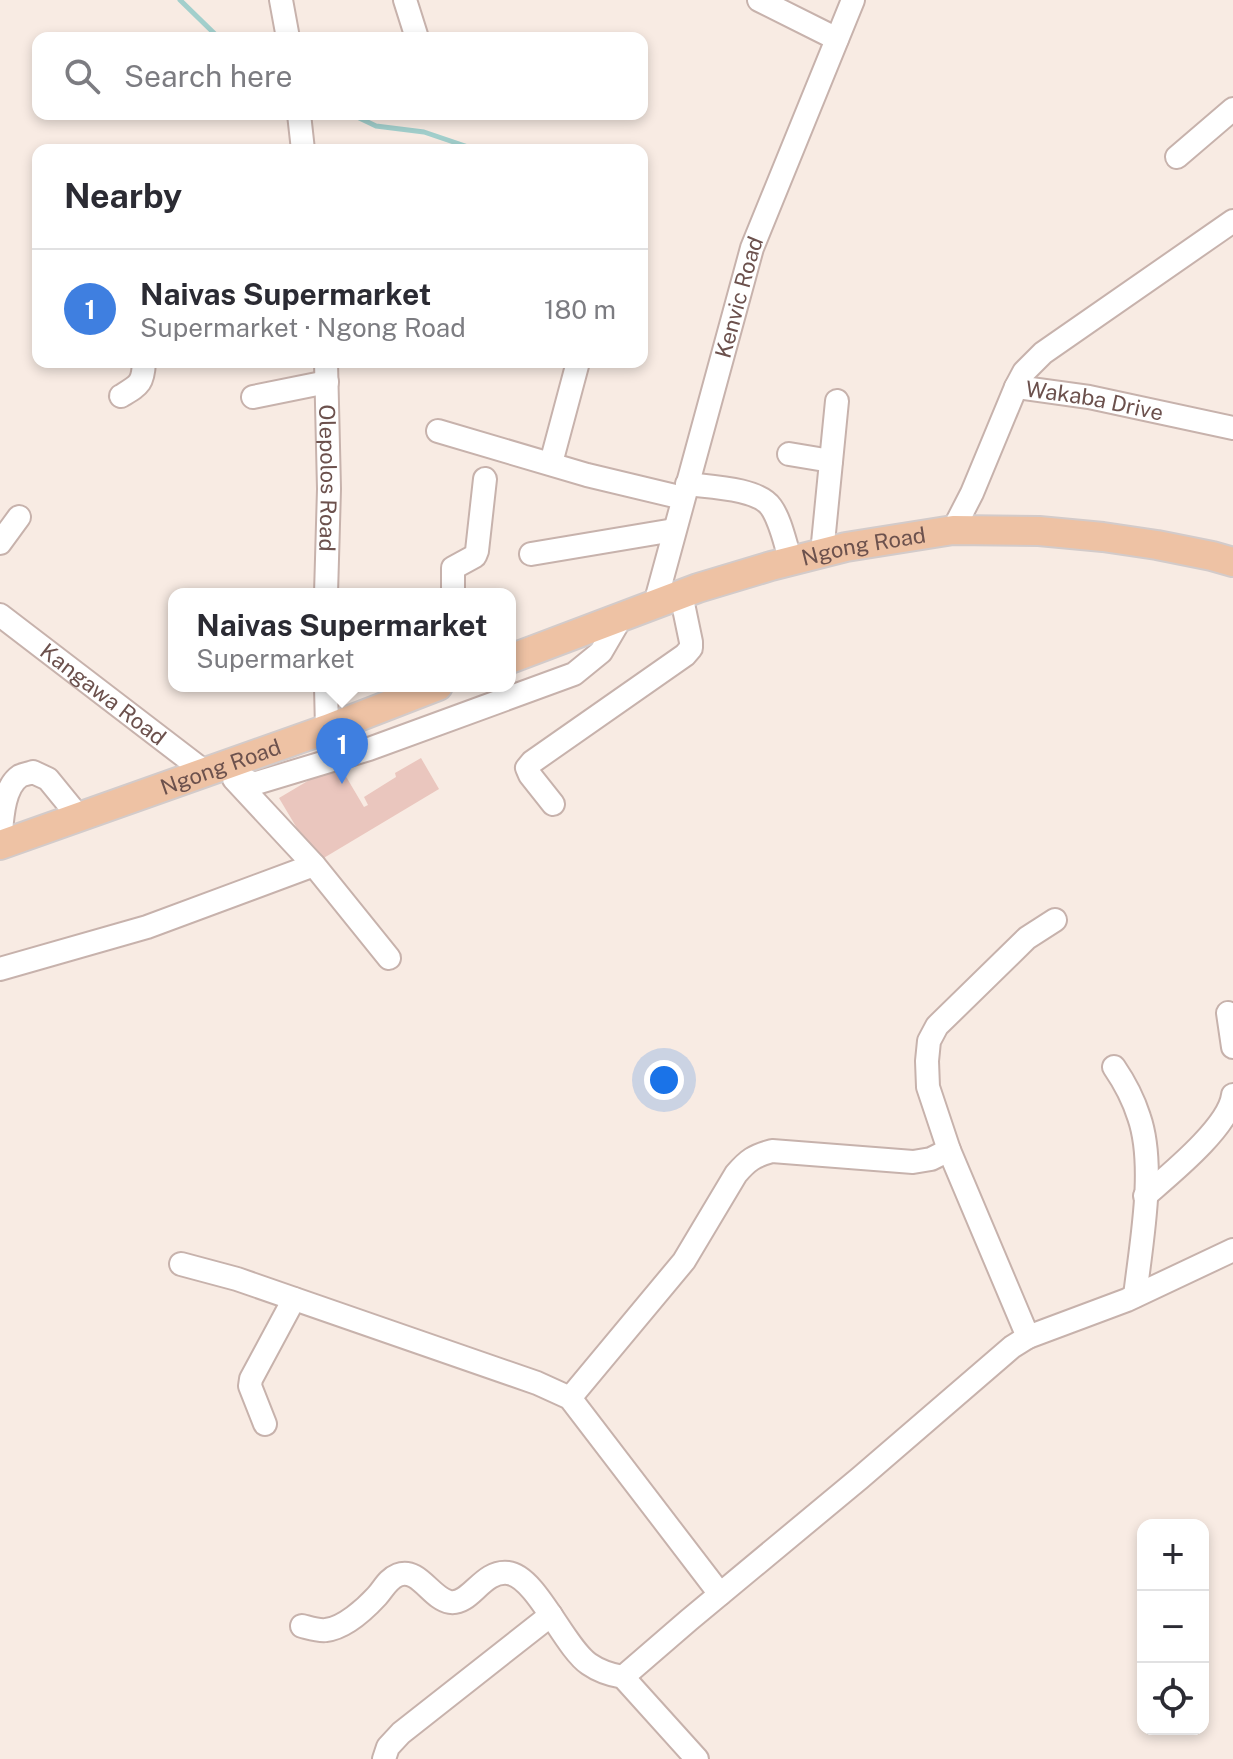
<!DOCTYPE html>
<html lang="en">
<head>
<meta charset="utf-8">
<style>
	body { margin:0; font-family:"Public Sans",sans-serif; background:#f2f2f3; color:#2b2b33 }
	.controls { position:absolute; right:24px; bottom:24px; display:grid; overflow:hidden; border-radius:16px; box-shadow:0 4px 12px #0003 }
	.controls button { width:72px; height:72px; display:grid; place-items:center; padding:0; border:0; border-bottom:2px solid #e1e1e2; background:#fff; color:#2b2b33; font:40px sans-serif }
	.you { position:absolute; left:664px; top:1080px; width:28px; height:28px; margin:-20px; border:6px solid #fff; border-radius:50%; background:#1a73e8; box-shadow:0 0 0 12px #1a73e833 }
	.badge { display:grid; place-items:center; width:52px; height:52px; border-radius:50%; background:#0b8043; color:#fff; font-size:26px; font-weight:700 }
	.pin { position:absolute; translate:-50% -66px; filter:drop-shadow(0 2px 4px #0008) }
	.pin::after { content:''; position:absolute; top:42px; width:28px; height:24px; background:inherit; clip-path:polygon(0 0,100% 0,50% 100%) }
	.popup { position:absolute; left:168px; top:588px; width:348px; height:104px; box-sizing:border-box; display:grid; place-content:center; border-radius:16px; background:#fff; filter:drop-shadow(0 2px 6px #0005); font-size:26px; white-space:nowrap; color:#7c7c81 }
	.popup b { font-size:30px; color:#2b2b33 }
	.popup::after { content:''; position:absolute; left:50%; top:100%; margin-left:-16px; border:16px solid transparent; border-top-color:#fff }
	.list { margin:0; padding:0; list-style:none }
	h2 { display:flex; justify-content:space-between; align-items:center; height:104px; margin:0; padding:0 32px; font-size:34px }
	h2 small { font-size:26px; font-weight:400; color:#7c7c81 }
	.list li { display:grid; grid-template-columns:52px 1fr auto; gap:24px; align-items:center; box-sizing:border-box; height:120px; padding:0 32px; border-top:2px solid #e1e1e2 }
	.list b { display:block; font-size:30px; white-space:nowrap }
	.list p { margin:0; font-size:26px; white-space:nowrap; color:#7c7c81 }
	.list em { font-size:26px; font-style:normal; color:#7c7c81 }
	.icon { flex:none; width:44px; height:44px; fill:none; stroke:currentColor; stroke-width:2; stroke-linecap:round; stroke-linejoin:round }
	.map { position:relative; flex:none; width:1233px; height:1759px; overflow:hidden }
	.search { position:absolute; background:#fff; box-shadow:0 4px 12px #0003; left:32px; top:32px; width:616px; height:88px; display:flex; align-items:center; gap:20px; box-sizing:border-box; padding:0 28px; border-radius:16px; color:#7c7c81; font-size:30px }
	.panel { position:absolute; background:#fff; box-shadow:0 4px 12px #0003; left:32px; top:144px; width:616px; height:224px; border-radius:16px }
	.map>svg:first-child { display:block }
</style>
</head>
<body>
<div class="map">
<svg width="1233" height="1759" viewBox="0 0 1233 1759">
	<rect width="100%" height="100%" fill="#f8ebe3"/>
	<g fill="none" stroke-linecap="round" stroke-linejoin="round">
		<!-- stream -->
		<g stroke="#a2cfcc" stroke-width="5">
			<path d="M 180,0 L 219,38"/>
			<path d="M 351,114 L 376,126 L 424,132 L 477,150"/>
		</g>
	</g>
	<!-- building -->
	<path fill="#eac6be" d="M 421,758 L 439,789 L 317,862 L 279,798 L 338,763 L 364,807 L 368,805 L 364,797 L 396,777 L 395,773 Z"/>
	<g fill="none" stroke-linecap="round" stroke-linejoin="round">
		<defs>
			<g id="minor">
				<path d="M 281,0 L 288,38"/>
				<path d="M 405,0 L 417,38"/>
				<path d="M 759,0 L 837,39"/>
				<path d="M 299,114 L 303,150"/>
				<path d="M 1177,157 L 1233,109"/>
				<path id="s1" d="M 326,362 L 329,489 L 326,594"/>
				<path d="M 1016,387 L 1024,372 L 1043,353 L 1233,221"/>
				<path d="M 121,396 C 139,385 143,384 144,362"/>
				<path d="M 253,397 L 327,382"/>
				<path d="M 438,431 L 587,475 L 683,498"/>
				<path d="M 789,454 L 831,461"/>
				<path d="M 551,463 L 578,362"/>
				<path d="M 687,484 C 709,487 758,488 771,507 C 781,521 785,544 791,561"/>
				<path id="s2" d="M 953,530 L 972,493 L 1016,387 L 1089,397 L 1233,428"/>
				<path d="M 0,543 L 19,517"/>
				<path d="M 822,553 L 837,401"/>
				<path d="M 531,554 L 674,530"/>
				<path d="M 453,594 L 453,568 L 475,556 L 477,551 L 485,479"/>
				<path id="s3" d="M 655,604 L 752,248 L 853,0"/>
				<path id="s4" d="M 0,615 L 205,772"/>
				<path d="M 326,686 L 327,729"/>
				<path d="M 223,766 L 253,784 L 369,749 L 574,674 L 601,652 L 622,616"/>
				<path d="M 234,779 L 314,865 L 389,958"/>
				<path d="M 553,804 L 530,775 L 527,768 L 532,762 L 685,655 L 691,648 L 691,642 L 681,594"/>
				<path d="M 0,843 C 2,824 2,788 20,776 C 24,774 28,774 33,772 L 48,779 L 79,817"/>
				<path d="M 0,969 L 147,927 L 314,865"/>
				<path d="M 1228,1013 L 1233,1047"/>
				<path d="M 1114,1067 C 1125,1083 1133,1098 1139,1117 C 1156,1166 1141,1244 1135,1296"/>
				<path d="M 1145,1196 C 1169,1175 1229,1127 1233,1095"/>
				<path d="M 181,1264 L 237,1279 L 537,1383 L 570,1398 L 720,1594"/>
				<path d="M 1028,1337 L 949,1150 L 928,1087 L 927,1061 L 929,1041 L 937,1026 L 1027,938 L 1055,920"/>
				<path d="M 570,1398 L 684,1261 L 736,1174 C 748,1160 754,1156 772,1151 L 913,1162 L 931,1159 L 949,1150"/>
				<path d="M 265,1424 L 250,1386 L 251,1379 L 294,1299"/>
				<path d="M 302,1626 C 310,1628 319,1631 326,1630 C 344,1628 365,1609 377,1596 C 384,1588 388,1579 398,1575 C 419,1567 431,1599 450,1602 C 471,1605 482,1570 508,1573 C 536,1576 564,1647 589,1664 C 599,1671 611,1675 623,1677 L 697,1759"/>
				<path d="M 623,1677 L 689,1620 L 860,1478 L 1012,1347 L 1028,1337 L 1127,1300 L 1233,1250"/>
				<path d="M 384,1759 L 388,1747 L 401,1733 L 551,1615"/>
			</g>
			<g id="major">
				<path id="s5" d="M 510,659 L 698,588 L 771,566 L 846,547 L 953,530 L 1039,531 L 1103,537 L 1157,545 L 1212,556 L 1233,562"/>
				<path id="s6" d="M 0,845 L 327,729 L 438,686"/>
			</g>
		</defs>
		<!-- minor casing -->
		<use href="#minor" stroke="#c7b2ac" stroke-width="26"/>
		<!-- major casing -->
		<use href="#major" stroke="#d3cbca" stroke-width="32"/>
		<!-- minor -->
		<use href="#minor" stroke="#fff" stroke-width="22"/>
		<!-- major -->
		<use href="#major" stroke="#eec2a4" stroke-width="28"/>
	</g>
	<g text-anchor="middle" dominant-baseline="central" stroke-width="7" stroke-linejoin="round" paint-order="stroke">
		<!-- street labels -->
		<g font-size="22" fill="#6c514d" stroke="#fcf0e8">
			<text stroke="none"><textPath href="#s3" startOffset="318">Kenvic Road</textPath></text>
			<text stroke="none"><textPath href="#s2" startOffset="236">Wakaba Drive</textPath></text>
			<text stroke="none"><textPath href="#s1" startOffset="116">Olepolos Road</textPath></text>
			<text stroke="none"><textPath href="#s5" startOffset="372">Ngong Road</textPath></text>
			<text stroke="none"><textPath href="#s4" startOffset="130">Kangawa Road</textPath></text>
			<text stroke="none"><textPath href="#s6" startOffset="234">Ngong Road</textPath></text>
		</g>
	</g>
</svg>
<div class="controls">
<button>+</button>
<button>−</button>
<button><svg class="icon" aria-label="locate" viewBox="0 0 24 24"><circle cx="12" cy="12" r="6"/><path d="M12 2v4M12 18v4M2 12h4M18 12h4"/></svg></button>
</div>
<div class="you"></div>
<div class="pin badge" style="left:342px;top:784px;background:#3f7fe0">1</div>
<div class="popup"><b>Naivas Supermarket</b>Supermarket</div>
<div class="search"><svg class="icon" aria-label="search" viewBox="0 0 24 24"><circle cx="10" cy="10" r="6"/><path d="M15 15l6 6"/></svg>Search here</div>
<section class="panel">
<h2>Nearby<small></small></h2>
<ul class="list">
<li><span class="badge" style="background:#3f7fe0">1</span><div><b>Naivas Supermarket</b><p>Supermarket · Ngong Road</p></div><em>180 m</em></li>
</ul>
</section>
</div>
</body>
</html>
